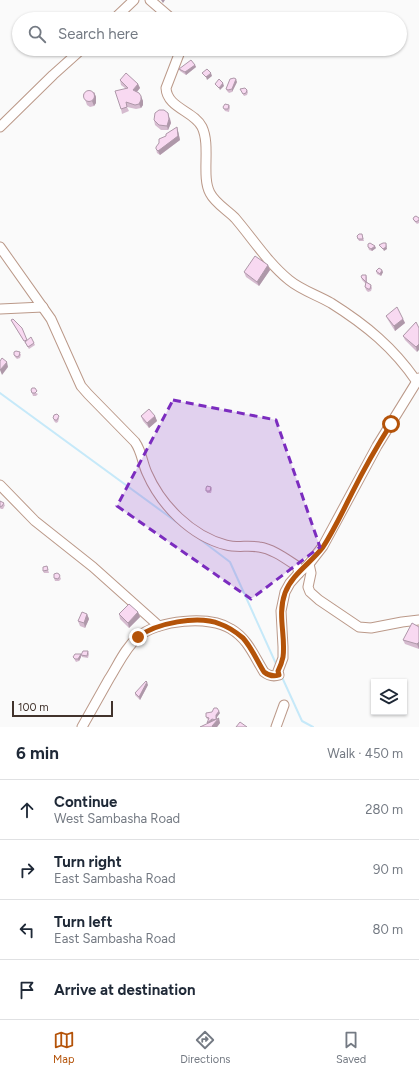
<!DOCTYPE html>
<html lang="en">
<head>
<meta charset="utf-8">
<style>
	body { margin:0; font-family:Figtree,sans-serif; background:#f6f6f7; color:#1f2937 }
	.controls { position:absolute; right:12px; bottom:12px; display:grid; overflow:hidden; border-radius:0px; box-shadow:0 1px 3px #0004 }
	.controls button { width:36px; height:36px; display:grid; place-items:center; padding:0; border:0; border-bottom:1px solid #e0e1e3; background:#fff; color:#1f2937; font:20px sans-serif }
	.scale { position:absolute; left:12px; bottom:10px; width:101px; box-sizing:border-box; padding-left:4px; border:2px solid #41332c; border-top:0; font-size:11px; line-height:14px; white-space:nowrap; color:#41332c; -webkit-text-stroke:3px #fafafa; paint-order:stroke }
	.stop { position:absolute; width:12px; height:12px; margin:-9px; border:3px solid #b45309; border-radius:50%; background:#fff }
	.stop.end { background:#b45309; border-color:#fff; box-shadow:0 1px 4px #0008 }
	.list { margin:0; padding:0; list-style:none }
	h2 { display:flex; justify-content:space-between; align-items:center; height:52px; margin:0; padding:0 16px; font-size:17px }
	h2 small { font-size:13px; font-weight:400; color:#747a83 }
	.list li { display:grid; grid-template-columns:26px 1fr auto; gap:12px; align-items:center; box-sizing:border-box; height:60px; padding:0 16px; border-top:1px solid #e0e1e3 }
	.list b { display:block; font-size:15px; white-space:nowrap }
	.list p { margin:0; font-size:13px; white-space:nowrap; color:#747a83 }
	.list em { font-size:13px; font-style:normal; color:#747a83 }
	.icon { flex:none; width:22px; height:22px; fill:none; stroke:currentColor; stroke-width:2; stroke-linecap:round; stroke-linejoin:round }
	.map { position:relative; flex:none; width:419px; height:727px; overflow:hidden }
	.search { position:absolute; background:#fff; box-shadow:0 1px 3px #0004; left:12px; right:12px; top:12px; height:44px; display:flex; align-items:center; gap:10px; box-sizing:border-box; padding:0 14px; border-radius:22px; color:#747a83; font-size:15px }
	.sheet { height:292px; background:#fff }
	nav { display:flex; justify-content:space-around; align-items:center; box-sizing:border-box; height:56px; border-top:1px solid #e0e1e3; background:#fff; font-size:11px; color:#747a83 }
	nav a { display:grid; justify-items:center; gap:2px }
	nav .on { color:#b45309 }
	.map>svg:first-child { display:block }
</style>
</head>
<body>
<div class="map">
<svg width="419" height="727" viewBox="0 0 419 727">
	<rect width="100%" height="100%" fill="#fafafa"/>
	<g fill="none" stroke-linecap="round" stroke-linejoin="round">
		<!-- stream -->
		<g stroke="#c6e9f9" stroke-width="2">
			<path d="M 0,393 L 182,526"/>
			<path d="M 197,537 L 230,562 L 277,666"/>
			<path d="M 281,675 L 302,721 L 313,727"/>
		</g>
		<defs>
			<g id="minor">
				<path d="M 150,0 L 172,19"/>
				<path d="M 114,19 L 134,0"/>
				<path d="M 181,49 L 166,88 C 167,108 194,111 202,127 C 211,146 201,176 210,193 C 215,203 227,210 235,218 C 253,239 268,263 289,280 C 301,290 317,295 331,303 C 366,325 394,348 417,382"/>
				<path d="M 0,127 L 53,75 L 82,49"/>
				<path d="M 0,247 L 51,319 L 81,386 L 88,394 L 135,442 C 142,452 142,462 147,473 C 161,505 191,536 226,545 C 237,548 248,545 259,547 C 273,549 286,559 297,566 L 299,573"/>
				<path d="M 0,309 L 43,307"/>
				<path d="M 0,485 L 35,521 L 93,567 L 159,626"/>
				<path d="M 309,564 L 311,573 L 308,587 L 310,592 L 319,600 L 359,627 L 371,628 L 402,622 L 419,620"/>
				<path d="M 82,727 C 91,711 100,695 109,679 C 118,665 125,648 138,637 C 157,620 210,615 231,629 C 248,639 254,656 264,672 C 269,676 273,677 279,675 L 278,671 L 283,658 L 283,647 L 281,611 L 285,592 L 290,583 L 299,573 L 309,564 L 323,546 L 377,446 L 419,378"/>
				<path d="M 276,727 L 284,705"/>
			</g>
		</defs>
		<!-- minor casing -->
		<use href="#minor" stroke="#bb9989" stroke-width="11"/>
		<!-- minor -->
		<use href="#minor" stroke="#fff" stroke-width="9"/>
	</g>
	<!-- wall -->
	<g fill="#d5bbcf">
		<path d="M 195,65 L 196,67 L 186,75 L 180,71 L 179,69 Z"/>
		<path d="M 120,80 L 138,84 L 140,88 L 137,92 L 143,101 L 143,105 L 141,108 L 136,109 L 127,107 L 129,111 L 122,114 L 121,109 L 125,88 L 121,85 Z"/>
		<path d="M 237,82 L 232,92 L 229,93 L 227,91 L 226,89 Z"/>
		<path d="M 240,89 L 247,90 L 248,92 L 247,95 L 244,96 Z"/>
		<path d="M 94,92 L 96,97 L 96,103 L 94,106 L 90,107 L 87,105 L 83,94 Z"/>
		<path d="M 229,105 L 230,107 L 229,112 L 225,111 L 223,107 Z"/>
		<path d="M 170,118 L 171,123 L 168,130 L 161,130 L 155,125 L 154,120 Z"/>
		<path d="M 178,131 L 180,140 L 160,155 L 157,153 L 156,149 L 166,136 Z"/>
		<path d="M 419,218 L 419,223 L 417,224 L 414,221 L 413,219 Z"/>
		<path d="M 362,234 L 364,241 L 359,241 L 357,236 Z"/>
		<path d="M 368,247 L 376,248 L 372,251 L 369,250 Z"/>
		<path d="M 268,265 L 270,270 L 259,286 L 246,277 L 244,272 Z"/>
		<path d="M 376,271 L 383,272 L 381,276 L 377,274 Z"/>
		<path d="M 366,275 L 367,277 L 367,282 L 371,285 L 372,288 L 371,291 L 368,292 L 366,290 L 365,287 L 366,284 L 362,280 L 361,277 Z"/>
		<path d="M 386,316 L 403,319 L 405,323 L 395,331 L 388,320 Z"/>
		<path d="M 11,320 L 27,340 L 34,343 L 35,345 L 29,349 Z"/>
		<path d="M 416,322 L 417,352 L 405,340 L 403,336 Z"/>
		<path d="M 21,354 L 20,358 L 17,359 L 15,357 L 14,355 Z"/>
		<path d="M 31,390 L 38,394 L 36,396 L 33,396 Z"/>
		<path d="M 141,416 L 155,416 L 157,421 L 149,428 L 143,421 Z"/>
		<path d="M 53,418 L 59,418 L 58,422 L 56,423 L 54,421 Z"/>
		<path d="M 211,487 L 212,489 L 211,493 L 207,493 L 206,488 Z"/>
		<path d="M 0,501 L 5,505 L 3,509 L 1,509 L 0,508 Z"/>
		<path d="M 47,566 L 49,573 L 44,573 L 43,571 Z"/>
		<path d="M 59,574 L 61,579 L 59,581 L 55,581 L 54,578 Z"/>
		<path d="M 138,612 L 140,617 L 129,628 L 120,619 L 119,614 Z"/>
		<path d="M 87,614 L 89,619 L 85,628 L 80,626 L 78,621 Z"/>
		<path d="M 419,627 L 419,649 L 405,644 L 403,640 Z"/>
		<path d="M 88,651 L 89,654 L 88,658 L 82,657 L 81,655 Z"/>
		<path d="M 73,657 L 81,657 L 79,661 L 76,662 Z"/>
		<path d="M 148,685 L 140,700 L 135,695 L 135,693 Z"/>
		<path d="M 220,713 L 217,717 L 217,719 L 220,723 L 217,727 L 200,727 L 207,724 L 209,720 L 207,719 L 206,717 Z"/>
	</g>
	<!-- shaded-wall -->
	<g fill="#ae98a9">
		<path d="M 161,0 L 165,0 L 163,3 Z"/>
		<path d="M 195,65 L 196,67 L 186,75 L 185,72 Z"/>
		<path d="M 211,73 L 212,76 L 207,80 L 206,77 Z"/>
		<path d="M 236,79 L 237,82 L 232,92 L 232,89 Z"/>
		<path d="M 223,83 L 224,86 L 220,90 L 219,88 Z"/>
		<path d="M 138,84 L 140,88 L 134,95 L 133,90 Z"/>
		<path d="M 94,92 L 96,97 L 96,103 L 94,106 L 92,101 Z"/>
		<path d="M 141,96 L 143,101 L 143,105 L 141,108 L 139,104 Z"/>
		<path d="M 168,113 L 171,123 L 168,130 L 167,126 Z"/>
		<path d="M 177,127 L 178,131 L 180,140 L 160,155 L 158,151 Z"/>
		<path d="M 386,243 L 387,249 L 384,251 L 383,249 Z"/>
		<path d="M 375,246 L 376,248 L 372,251 L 371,249 Z"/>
		<path d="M 268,265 L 270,270 L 259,286 L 257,282 Z"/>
		<path d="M 382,270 L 383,272 L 381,276 L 380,274 Z"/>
		<path d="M 403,319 L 405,323 L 395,331 L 394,326 Z"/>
		<path d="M 419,344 L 419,350 L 417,352 L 416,347 Z"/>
		<path d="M 7,362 L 8,367 L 2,375 L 0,370 Z"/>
		<path d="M 155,416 L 157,421 L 149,428 L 147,423 Z"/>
		<path d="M 138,612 L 140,617 L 129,628 L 128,623 Z"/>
		<path d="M 87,614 L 89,619 L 85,628 L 84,623 Z"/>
		<path d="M 419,642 L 419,649 L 417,644 Z"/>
		<path d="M 81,654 L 81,657 L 79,661 L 78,659 Z"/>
		<path d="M 147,682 L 148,685 L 140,700 L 139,697 Z"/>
		<path d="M 219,711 L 220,713 L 217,717 L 217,721 L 219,718 L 220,723 L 217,727 L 213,727 L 212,726 L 216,721 L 216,715 Z"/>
		<path d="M 212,719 L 213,721 L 208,725 L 207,723 Z"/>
	</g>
	<!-- building -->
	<g fill="#f8d9f1" stroke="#ae98a9">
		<path d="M 133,14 L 138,14 L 137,19 L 133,18 L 132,16 Z"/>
		<path d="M 191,60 L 195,65 L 185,72 L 179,69 Z"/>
		<path d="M 207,69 L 211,73 L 206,77 L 202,73 Z"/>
		<path d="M 126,73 L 138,84 L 133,90 L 139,93 L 141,96 L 141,100 L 139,104 L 135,105 L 126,102 L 127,107 L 121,109 L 115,91 L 128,88 L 120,80 Z"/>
		<path d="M 234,78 L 236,79 L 232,89 L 228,90 L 226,89 L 230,79 Z"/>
		<path d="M 219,79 L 223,83 L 219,88 L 215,84 Z"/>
		<path d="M 245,88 L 247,90 L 246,93 L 243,94 L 240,89 Z"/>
		<circle cx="89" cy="96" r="5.5"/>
		<path d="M 225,104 L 229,105 L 228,109 L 224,109 L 223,107 Z"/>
		<path d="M 159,110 L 164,110 L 168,113 L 169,119 L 167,126 L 159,125 L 154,120 L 155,113 Z"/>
		<path d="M 177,127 L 178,136 L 158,151 L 156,149 L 156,147 L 159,143 L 159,139 L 166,136 L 166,134 Z"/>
		<path d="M 416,216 L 419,218 L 419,220 L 416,222 L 413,219 L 414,217 Z"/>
		<path d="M 359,234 L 362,234 L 363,239 L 358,239 L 357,236 Z"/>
		<path d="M 370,243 L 375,246 L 371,249 L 368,247 L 368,244 Z"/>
		<path d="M 383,243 L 386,243 L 386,247 L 383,249 L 379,245 Z"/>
		<path d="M 255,256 L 268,265 L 257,282 L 244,272 Z"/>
		<path d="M 379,268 L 382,270 L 380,274 L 376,271 Z"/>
		<path d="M 362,275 L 366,275 L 366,282 L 371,285 L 370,289 L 368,289 L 365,287 L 366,282 L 361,277 Z"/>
		<path d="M 397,307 L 403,319 L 394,326 L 386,316 Z"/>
		<path d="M 13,319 L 22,328 L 27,340 L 24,341 L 11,320 Z"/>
		<path d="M 416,322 L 419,328 L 419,344 L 416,347 L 403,336 Z"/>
		<path d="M 31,337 L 34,343 L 28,347 L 25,342 Z"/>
		<path d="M 16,351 L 20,352 L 19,356 L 17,357 L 14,355 L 14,352 Z"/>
		<path d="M 2,358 L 7,362 L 0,370 L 0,361 Z"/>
		<path d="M 32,388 L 35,388 L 37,391 L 35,393 L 32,393 L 31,390 Z"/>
		<path d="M 149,409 L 155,416 L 147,423 L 141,416 Z"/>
		<path d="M 57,414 L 59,416 L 57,420 L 55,420 L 53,418 L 54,415 Z"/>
		<path d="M 207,486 L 211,487 L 210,491 L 206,491 L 206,488 Z"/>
		<path d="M 0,501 L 4,503 L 2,506 L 0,507 Z"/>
		<path d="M 47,566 L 48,570 L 43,571 L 43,567 Z"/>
		<path d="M 57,573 L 59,574 L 60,576 L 58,579 L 54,578 L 54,574 Z"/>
		<path d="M 129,604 L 138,612 L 128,623 L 119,614 Z"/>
		<path d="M 82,612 L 87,614 L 84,623 L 78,621 Z"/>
		<path d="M 412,623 L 419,627 L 419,642 L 417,644 L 403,640 Z"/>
		<path d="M 83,651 L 88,651 L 87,656 L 81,655 Z"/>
		<path d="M 75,654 L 81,654 L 78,659 L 75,659 L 73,657 Z"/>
		<path d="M 146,681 L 147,682 L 139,697 L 135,693 Z"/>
		<path d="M 214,708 L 217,708 L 219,711 L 216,715 L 216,720 L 212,719 L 207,723 L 209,718 L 206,717 L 206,713 L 212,712 Z"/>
		<path d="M 219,718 L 212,726 L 213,727 L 200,727 Z"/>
		<path d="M 240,722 L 247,727 L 236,727 Z"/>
	</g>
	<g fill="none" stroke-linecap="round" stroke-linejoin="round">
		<!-- route -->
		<path stroke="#b45309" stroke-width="5" d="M 138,637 C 156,623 198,615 220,624 C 229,627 236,632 243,638 C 252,648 257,661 264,672 C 269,676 273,677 279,675 L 278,671 C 280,667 282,662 283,657 C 286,636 277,615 285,593 C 292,574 311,563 323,547 C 334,530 343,511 352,493 C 364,469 377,446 391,424"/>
	</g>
	<!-- marked area -->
	<path fill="#7b2cbf" fill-opacity="0.2" stroke="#7b2cbf" stroke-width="3" stroke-dasharray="8 5" stroke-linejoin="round" d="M 173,400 L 276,420 L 320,547 L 251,599 L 117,506 Z"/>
</svg>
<div class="controls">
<button><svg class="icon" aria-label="layers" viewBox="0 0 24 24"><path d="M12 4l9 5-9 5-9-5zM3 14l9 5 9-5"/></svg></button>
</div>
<div class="scale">100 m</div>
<div class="stop" style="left:391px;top:424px"></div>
<div class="stop end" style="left:138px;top:637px"></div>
<div class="search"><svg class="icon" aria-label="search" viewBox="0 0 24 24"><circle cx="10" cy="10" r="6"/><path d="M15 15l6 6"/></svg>Search here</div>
</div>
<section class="sheet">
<h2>6 min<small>Walk · 450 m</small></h2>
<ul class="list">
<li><svg class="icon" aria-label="ahead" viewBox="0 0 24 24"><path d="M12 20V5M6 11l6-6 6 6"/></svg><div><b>Continue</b><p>West Sambasha Road</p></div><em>280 m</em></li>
<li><svg class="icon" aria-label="right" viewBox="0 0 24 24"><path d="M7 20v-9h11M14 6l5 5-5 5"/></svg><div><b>Turn right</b><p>East Sambasha Road</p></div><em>90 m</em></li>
<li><svg class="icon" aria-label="left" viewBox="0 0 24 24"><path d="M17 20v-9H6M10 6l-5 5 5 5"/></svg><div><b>Turn left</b><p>East Sambasha Road</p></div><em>80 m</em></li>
<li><svg class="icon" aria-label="arrive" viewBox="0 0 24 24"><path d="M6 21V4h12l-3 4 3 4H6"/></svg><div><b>Arrive at destination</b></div></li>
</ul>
</section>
<nav>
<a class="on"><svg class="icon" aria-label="map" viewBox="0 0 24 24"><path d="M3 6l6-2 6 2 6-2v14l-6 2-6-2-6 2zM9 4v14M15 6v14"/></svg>Map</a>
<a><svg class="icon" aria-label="directions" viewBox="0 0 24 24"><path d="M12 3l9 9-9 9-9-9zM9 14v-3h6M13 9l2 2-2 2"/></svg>Directions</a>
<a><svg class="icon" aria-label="saved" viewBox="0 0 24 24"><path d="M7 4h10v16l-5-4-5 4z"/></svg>Saved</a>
</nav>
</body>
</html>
